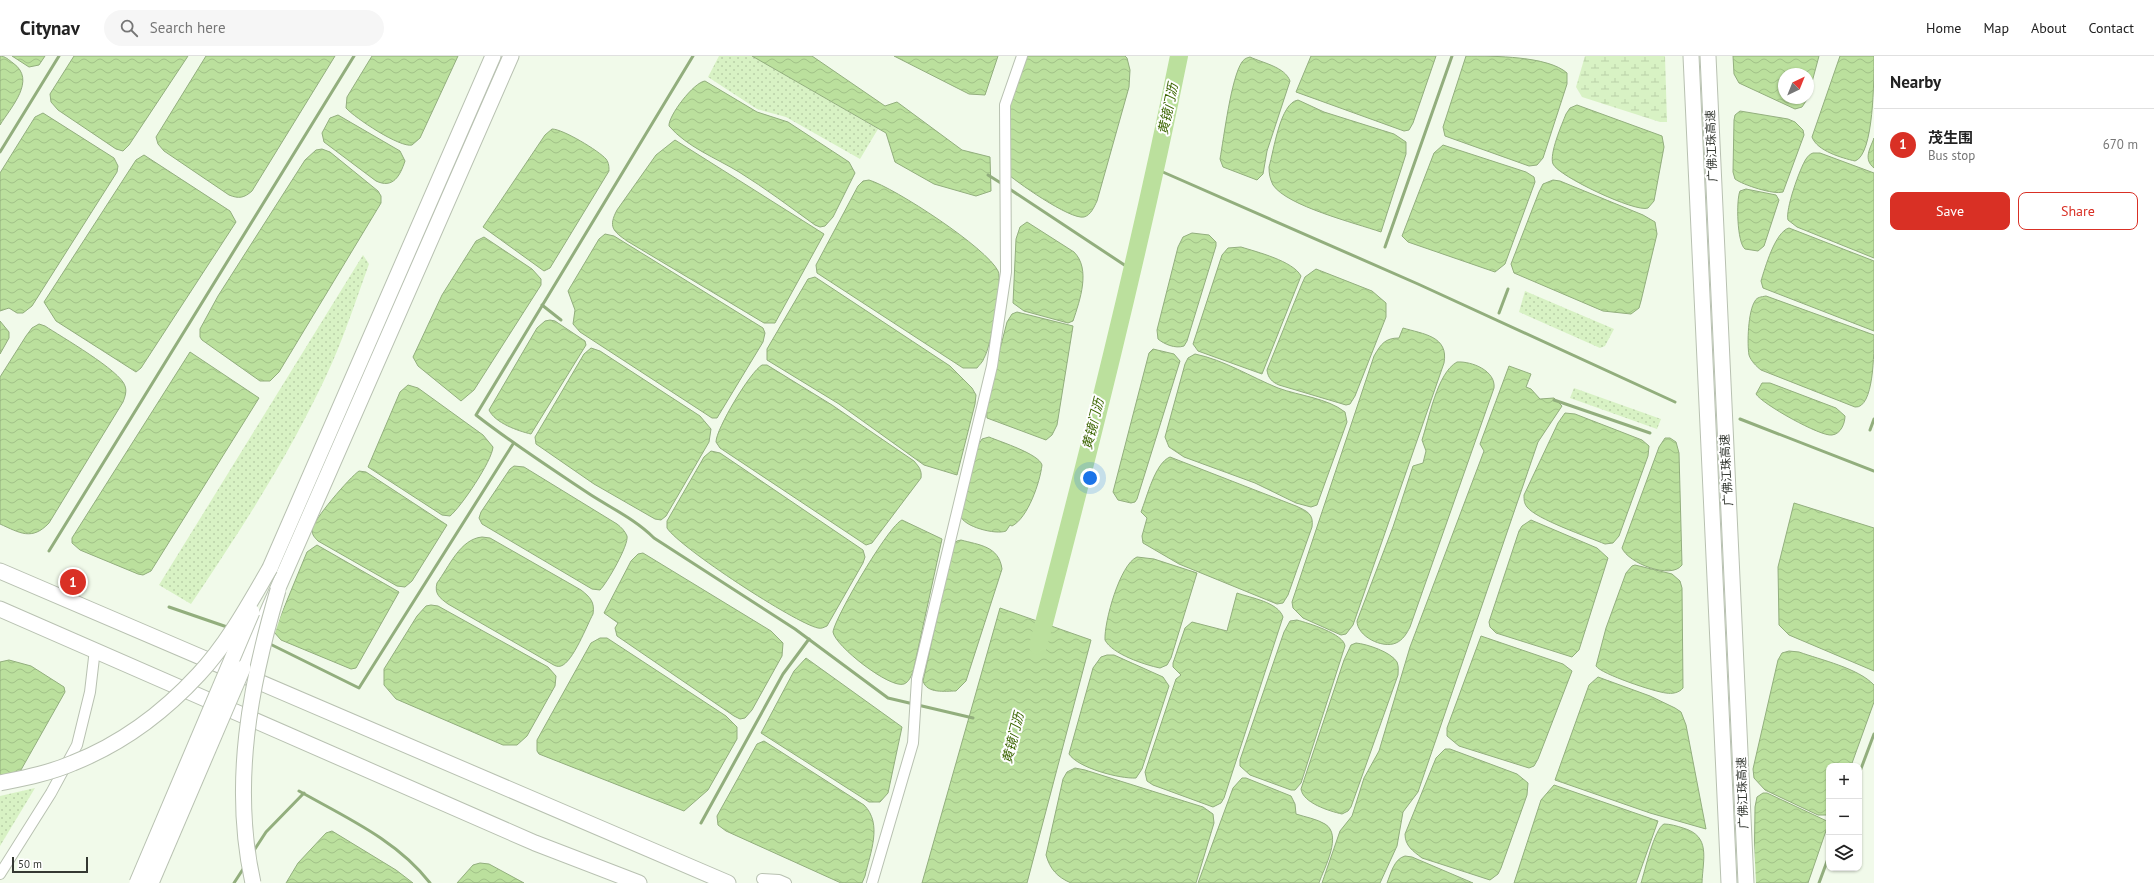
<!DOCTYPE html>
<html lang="en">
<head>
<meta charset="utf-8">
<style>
	body { margin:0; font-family:"PT Sans","Noto Sans SC",sans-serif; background:#f6f6f6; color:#222 }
	.controls { position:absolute; right:12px; bottom:12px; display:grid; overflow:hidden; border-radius:8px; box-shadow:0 1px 3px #0004 }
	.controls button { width:36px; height:36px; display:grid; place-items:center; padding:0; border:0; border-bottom:1px solid #e0e0e0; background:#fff; color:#222; font:20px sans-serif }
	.compass { position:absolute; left:1778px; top:12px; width:36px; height:36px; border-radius:50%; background:#fff; box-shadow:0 1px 3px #0004; rotate:43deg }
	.scale { position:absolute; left:12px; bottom:10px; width:76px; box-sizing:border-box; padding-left:4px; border:2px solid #343832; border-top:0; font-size:11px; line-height:14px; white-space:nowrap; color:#343832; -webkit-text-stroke:3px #fff; paint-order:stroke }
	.you { position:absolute; left:1090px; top:422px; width:14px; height:14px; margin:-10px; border:3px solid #fff; border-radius:50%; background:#1a73e8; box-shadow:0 0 0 6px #1a73e833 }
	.badge { display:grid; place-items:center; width:26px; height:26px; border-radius:50%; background:#d93025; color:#fff; font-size:13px; font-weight:700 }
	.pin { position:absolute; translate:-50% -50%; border:2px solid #fff; box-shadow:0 1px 4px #0006 }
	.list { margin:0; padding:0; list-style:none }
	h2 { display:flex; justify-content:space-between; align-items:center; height:52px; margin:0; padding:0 16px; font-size:17px }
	h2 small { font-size:13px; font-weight:400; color:#767676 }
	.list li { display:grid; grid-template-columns:26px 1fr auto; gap:12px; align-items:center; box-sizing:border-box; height:72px; padding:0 16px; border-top:1px solid #e0e0e0 }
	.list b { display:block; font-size:15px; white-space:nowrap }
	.list p { margin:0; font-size:13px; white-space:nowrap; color:#767676 }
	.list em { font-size:13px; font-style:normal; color:#767676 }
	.actions { display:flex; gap:8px; padding:12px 16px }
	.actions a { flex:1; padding:9px 0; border:1px solid #d93025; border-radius:8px; text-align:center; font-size:14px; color:#d93025 }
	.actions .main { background:#d93025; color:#fff }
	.icon { flex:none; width:22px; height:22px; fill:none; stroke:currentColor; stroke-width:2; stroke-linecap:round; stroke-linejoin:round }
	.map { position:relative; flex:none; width:1874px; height:827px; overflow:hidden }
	header { display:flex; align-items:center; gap:24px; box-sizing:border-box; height:56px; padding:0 20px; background:#fff; border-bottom:1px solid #e0e0e0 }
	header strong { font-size:19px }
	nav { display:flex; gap:22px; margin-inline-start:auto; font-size:14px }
	.search { width:280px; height:36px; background:#f6f6f6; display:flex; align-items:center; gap:10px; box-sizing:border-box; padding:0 14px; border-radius:22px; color:#767676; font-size:15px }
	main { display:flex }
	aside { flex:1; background:#fff }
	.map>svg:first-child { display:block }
</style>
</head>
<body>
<header>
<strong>Citynav</strong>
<div class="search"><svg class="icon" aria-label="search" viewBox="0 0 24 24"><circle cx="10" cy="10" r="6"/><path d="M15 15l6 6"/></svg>Search here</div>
<nav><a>Home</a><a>Map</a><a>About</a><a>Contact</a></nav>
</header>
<main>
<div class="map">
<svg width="1874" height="827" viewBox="0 0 1874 827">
	<defs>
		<pattern id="green-dots" width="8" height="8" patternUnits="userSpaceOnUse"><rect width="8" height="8" fill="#d8f2c4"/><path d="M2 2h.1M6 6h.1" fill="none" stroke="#bad0a9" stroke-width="1.8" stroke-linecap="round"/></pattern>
		<pattern id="wetland-marsh" width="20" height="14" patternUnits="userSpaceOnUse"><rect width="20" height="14" fill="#d8f2c4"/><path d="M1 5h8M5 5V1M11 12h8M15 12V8" fill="none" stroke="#bad0a9"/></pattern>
		<pattern id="water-waves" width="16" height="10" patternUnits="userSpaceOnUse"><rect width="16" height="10" fill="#bbe09d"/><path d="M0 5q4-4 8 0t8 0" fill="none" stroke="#a1c188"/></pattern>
	</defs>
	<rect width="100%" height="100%" fill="#f1faea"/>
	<!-- green -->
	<g fill="url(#green-dots)">
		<path d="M 719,0 L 752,0 L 878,73 L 860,103 L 786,61 L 757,53 L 708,21 Z"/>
		<path d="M 363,199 L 369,208 C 357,241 346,275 332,307 C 294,392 243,471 191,548 L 159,529 Z"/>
		<path d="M 1525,235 L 1614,273 L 1605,290 L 1600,292 L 1519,256 Z"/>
		<path d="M 1574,332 L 1661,363 L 1657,373 L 1570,342 Z"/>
		<path d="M 35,732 L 0,790 L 0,740 Z"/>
	</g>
	<!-- wetland -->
	<path fill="url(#wetland-marsh)" d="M 1585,0 L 1665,0 L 1667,66 L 1660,66 L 1582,41 L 1576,31 Z"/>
	<!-- water -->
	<g fill="url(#water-waves)" stroke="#92ae7d">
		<path d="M 0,0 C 5,0 9,4 13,7 C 37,24 11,51 0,69 Z"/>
		<path d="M 12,0 L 45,0 L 39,9 L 29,11 Z"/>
		<path d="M 74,0 L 188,0 L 129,89 L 123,95 L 116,93 L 58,54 L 51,46 L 50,38 Z"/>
		<path d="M 206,0 L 335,0 L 252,135 C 244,142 239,143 229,139 L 164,95 L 158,88 L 156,81 Z"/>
		<path d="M 372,0 L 458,0 L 420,82 L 412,89 C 400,92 355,62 346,52 L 347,41 Z"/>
		<path d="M 752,0 L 812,0 L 885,50 L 897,46 L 962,94 L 990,101 L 991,135 L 976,140 L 934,128 L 895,106 L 886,77 Z"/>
		<path d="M 894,0 L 998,0 L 985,39 L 969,38 Z"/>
		<path d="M 1024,0 L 1125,0 L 1127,2 L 1130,14 L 1129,31 L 1097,145 C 1094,151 1091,159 1084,161 C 1070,164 1015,125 1004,115 L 1007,58 Z"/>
		<path d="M 1311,0 L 1436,0 L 1413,67 L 1409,74 L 1404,75 L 1296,36 Z"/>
		<path d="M 1466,0 C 1494,0 1548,0 1567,17 L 1567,28 L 1543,102 L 1537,109 L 1529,110 L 1445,80 L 1443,71 Z"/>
		<path d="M 1733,0 L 1819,0 L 1808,41 L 1808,18 L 1784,18 L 1784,42 L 1808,42 L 1802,51 L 1795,53 L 1739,27 L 1734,18 Z"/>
		<path d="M 1840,0 L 1874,0 C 1874,22 1874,99 1855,105 C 1842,102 1817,95 1812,81 Z"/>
		<path d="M 1250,1 C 1263,7 1285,11 1290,25 L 1267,95 L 1263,118 L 1257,124 L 1223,111 L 1220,103 C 1224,81 1231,22 1242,6 C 1245,2 1247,2 1250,1 Z"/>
		<path d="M 705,25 L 757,56 L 788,66 L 849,106 L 855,117 L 833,161 L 825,170 L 820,171 L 815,169 C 790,151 765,132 739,116 C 716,102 687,91 669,70 C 668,60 694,26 705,25 Z"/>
		<path d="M 1298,44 L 1324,56 L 1394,78 L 1406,86 L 1406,98 L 1381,176 C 1355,167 1287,150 1273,129 C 1270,123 1269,118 1269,111 C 1274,94 1280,47 1298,44 Z"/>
		<path d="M 1577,49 L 1662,80 L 1664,91 L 1654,145 L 1648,152 C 1636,157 1558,120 1553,108 C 1549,98 1562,68 1566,58 L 1570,52 Z"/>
		<path d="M 1740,55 L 1788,63 L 1795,66 L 1803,74 L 1804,79 L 1783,136 C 1774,139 1743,129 1735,123 L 1733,116 L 1734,64 L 1735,59 Z"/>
		<path d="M 43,57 L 114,102 L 118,110 L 117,116 L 32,250 L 23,257 L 17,257 L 9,252 L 0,255 L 0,117 L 35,61 Z"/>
		<path d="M 338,59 L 400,95 L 405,105 C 400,120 393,133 376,125 L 324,86 L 322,77 L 330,62 Z"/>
		<path d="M 552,73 C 563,73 599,95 606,103 C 609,107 609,111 609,115 L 550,212 L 544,215 L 483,171 L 545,79 Z"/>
		<path d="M 1874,82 L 1874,112 C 1863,103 1870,93 1874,82 Z"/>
		<path d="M 675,84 L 824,178 L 775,267 L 764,267 L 627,185 C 613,175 608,171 617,154 L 656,99 Z"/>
		<path d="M 1443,89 L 1526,116 L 1534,121 L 1535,126 L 1505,208 L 1495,216 L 1408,186 L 1402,180 L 1434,97 Z"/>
		<path d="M 322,93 L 330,96 L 378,135 L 381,140 L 381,147 L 279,316 L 270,325 L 260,325 L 202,284 L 200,281 L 200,273 L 218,240 L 305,104 L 316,94 Z"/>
		<path d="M 1813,97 L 1820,97 L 1874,117 L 1874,202 L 1797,171 L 1788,164 C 1785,154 1800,112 1806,103 C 1808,100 1810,98 1813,97 Z"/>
		<path d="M 144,99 L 230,155 L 236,166 L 141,312 L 136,316 L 56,265 L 44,246 L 136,104 Z"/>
		<path d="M 869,124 C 895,132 987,192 998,215 C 1003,226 991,291 984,302 C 983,306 979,309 977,312 L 963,312 L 817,217 L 816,209 L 858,130 L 863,125 Z"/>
		<path d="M 1553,124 L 1560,125 L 1643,159 L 1655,166 L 1657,178 L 1641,245 L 1639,252 L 1631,258 L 1603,255 L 1514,217 L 1511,208 L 1539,136 L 1543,128 Z"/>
		<path d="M 1746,133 L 1776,139 L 1779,144 L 1764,190 L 1758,195 L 1745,193 C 1737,187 1736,144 1740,135 Z"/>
		<path d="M 1027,166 L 1074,196 C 1091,213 1080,244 1073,265 L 1068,267 L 1024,255 L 1013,247 L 1016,183 L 1020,171 Z"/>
		<path d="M 1789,172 L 1874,205 L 1874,275 L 1763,232 L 1761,225 C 1765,212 1775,176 1789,172 Z"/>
		<path d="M 1192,177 L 1209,179 L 1216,186 L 1216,190 L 1187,285 L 1184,290 C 1175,293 1164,288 1158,283 L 1157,274 L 1178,191 L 1183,181 Z"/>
		<path d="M 605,178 L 614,180 L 763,272 L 765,277 L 763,286 L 717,362 L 712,362 L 580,276 L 573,268 L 575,254 L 568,235 L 599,183 Z"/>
		<path d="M 484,181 L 532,213 L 541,223 L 541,229 L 474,334 L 461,345 L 418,310 L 413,301 L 442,239 L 476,185 Z"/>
		<path d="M 1241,191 C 1257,196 1293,205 1301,220 L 1262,318 L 1198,295 L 1193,288 L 1222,199 L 1228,192 Z"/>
		<path d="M 1316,213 L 1372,235 L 1386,247 L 1386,261 L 1355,340 L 1350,348 L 1346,349 L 1279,329 C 1272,326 1268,322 1267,314 L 1301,230 L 1305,221 Z"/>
		<path d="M 815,221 L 950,310 L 972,332 L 976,339 L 975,348 L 957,419 L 924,409 L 839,348 L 767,304 L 767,293 L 808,223 Z"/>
		<path d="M 1766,240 L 1874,279 C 1874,296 1874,353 1855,351 L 1761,314 C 1756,310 1751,305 1749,299 C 1747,288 1748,255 1755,245 C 1757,241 1761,241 1766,240 Z"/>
		<path d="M 1017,256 L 1073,270 L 1057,369 L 1052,379 L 1046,384 L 987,362 L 986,347 L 1007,266 L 1012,258 Z"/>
		<path d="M 550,264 L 555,265 L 585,285 L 586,289 L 531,378 C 518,375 495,367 489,354 L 537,272 L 545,265 Z"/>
		<path d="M 0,265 L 9,276 L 9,282 L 0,298 Z"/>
		<path d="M 39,268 L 45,270 C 60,280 121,315 125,330 C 127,335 125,341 123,346 L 49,467 C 32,485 20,477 0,468 L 0,321 L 26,280 L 32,272 Z"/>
		<path d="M 1403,272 C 1423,278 1449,280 1444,307 L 1353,569 L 1346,578 L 1341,579 L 1303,562 L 1293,552 L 1292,546 L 1374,300 C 1381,288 1385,282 1399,282 Z"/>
		<path d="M 591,292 L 600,295 L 700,360 L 711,373 L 709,386 L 666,460 L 661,464 L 655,463 L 594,428 L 536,388 L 535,381 L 584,298 Z"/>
		<path d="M 1153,293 L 1174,298 L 1180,305 L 1137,443 L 1135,446 L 1131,447 L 1118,444 L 1113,436 L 1149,297 Z"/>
		<path d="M 190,296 L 259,342 L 151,515 L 143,519 L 138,518 L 80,494 L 72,487 L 72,482 Z"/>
		<path d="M 1195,298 C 1224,304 1251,321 1278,332 C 1300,340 1327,342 1345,356 L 1347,366 L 1317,449 L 1311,451 L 1296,447 L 1255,427 L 1184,401 L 1169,391 L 1165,381 L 1185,308 L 1188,302 Z"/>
		<path d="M 1457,306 C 1472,305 1496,315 1494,332 L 1410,571 C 1407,577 1403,584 1396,587 C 1382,593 1357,580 1357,565 L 1393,471 L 1413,410 L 1423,407 L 1426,395 L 1422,384 C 1429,363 1437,317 1457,306 Z"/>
		<path d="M 762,309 L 767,309 L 832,349 L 914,405 C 919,411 922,414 921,422 L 872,487 L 866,489 L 729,398 L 720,392 L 716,386 C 716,373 750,316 762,309 Z"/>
		<path d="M 1509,310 L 1531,318 L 1526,331 L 1531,333 L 1540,343 L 1554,342 L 1562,350 L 1538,386 L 1418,736 L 1403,756 L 1397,790 L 1380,827 L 1322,827 L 1340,775 L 1352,760 L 1364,722 L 1379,695 L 1410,591 L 1484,395 L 1480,388 Z"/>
		<path d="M 1762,327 L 1770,327 L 1836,352 L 1845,360 C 1845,367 1841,378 1832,379 C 1821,381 1762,348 1756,338 Z"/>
		<path d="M 408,329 L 418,332 L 483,379 L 493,391 C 492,405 461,451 450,460 L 442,459 L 368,411 L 400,336 Z"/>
		<path d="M 1565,357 L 1575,358 L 1642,384 L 1649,390 L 1648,400 L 1619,480 L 1613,487 L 1605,488 C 1588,481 1536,463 1527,451 C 1524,447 1524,444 1524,439 L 1558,367 Z"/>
		<path d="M 989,381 C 1001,386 1039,398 1042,409 C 1040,426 1028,462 1012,470 L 1010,469 L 1006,475 C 996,479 963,471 960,459 L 977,391 L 982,383 Z"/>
		<path d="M 1665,382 L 1670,382 L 1676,386 L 1679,397 L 1682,509 C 1671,524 1628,507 1622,492 L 1659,391 Z"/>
		<path d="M 711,395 L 720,397 L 863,494 L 865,501 L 863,507 L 827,570 C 824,571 822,573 818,572 C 795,567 680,492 667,472 L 667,465 L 704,401 Z"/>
		<path d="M 1170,401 L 1296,450 C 1307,455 1314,458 1312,471 L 1288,539 L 1283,547 L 1277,548 L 1179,508 L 1143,487 L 1142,480 L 1147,462 L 1141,456 C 1147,441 1155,407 1170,401 Z"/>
		<path d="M 514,410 L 524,411 L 617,468 C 621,471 625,475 627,480 C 629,489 607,527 600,534 L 592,533 L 482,468 L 479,462 L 481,456 L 510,413 Z"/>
		<path d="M 359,415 L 366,416 L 447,469 L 412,525 L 405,531 L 397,530 L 318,485 C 315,482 312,479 312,474 C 312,465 350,421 359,415 Z"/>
		<path d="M 1794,447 L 1874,472 L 1874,615 L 1789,579 L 1779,569 L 1778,511 Z"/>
		<path d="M 902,464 L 942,483 L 913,616 C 911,620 909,626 904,628 C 890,633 835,590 833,576 C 835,561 889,469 902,464 Z"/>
		<path d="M 1531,464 L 1597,492 L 1608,502 L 1579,594 L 1572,601 L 1496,577 L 1490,571 L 1489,566 L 1519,475 L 1522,470 Z"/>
		<path d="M 482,481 L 490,482 L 581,534 C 590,541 595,546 593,558 C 587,569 573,606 561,610 C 558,611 555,610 552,608 L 448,548 C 440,542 434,538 437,527 C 449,511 460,483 482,481 Z"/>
		<path d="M 961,484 C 979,489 999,490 1002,513 L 966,625 L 956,635 C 945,635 927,638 923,625 L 953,489 L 957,485 Z"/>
		<path d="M 317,489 L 399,536 L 356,612 L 351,613 L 281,584 L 274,576 L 307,496 Z"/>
		<path d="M 643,497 L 771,575 L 783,587 L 782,600 L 752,654 L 745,662 L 740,663 L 734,660 L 617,580 L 615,572 L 618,567 L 604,557 L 631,505 L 638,498 Z"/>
		<path d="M 1137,501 L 1154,503 L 1197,517 L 1171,602 L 1167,609 L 1160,612 C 1145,609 1112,598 1105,584 C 1104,566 1120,508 1137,501 Z"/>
		<path d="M 1635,509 L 1672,518 L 1680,525 L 1682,532 L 1683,632 C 1679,637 1672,638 1666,637 C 1655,636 1601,618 1596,610 L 1606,572 L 1626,517 L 1632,510 Z"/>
		<path d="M 1237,537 C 1251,542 1278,546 1283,561 L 1224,742 L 1221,747 L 1213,751 L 1153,729 L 1147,725 L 1145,716 L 1176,623 L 1181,619 L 1173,611 L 1173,607 L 1185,572 L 1192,566 L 1227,575 Z"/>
		<path d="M 431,549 L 438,550 L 548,611 L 556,620 L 555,630 L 527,680 L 517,689 L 503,689 L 396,643 L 384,629 L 384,613 L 417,560 L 426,550 Z"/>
		<path d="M 1000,552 L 1091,584 L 1027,827 L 922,827 Z"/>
		<path d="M 1297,564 C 1308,567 1344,578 1345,590 L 1301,727 L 1295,734 L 1291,734 L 1250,719 L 1240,710 L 1240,704 L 1284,576 L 1290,565 Z"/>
		<path d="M 1481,580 L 1563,608 L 1572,615 L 1538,703 L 1534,710 L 1529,712 L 1459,690 L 1447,680 L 1447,672 Z"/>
		<path d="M 600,582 L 607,582 L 726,660 L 737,671 L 737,683 L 708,734 L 684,755 L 539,698 L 537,695 L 537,684 L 591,587 Z"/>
		<path d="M 1356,587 C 1367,588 1391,596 1397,606 C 1399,611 1398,615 1398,619 L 1351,751 L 1348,755 L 1342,758 C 1329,755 1303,747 1301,733 L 1344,604 L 1351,589 Z"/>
		<path d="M 1789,595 L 1799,596 C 1821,604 1858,612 1874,629 L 1874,646 L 1851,710 L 1829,710 L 1829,759 L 1818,759 L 1765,734 L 1754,722 L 1753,713 L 1778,604 L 1782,597 Z"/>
		<path d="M 1107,599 L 1114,599 L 1163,621 L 1169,630 L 1142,713 L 1136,722 C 1120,723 1078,712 1069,698 L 1093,612 L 1101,601 Z"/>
		<path d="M 806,602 L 902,671 L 888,737 L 880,746 L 869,746 L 761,677 L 794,615 Z"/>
		<path d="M 9,604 L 31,610 L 64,631 L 65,636 L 17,721 L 0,725 L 0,606 Z"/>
		<path d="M 1598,621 L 1650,640 L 1675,652 L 1681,656 L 1686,669 L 1706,773 L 1650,757 L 1555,724 L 1589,629 Z"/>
		<path d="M 764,685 L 864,749 C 883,768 870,797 865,820 L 862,827 L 841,827 L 726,775 L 718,769 L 717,760 L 757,688 Z"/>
		<path d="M 1445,693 L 1450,693 L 1517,718 L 1528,727 L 1527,739 L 1501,812 L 1498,818 L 1490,824 L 1422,802 C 1413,795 1405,790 1405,778 L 1436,702 Z"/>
		<path d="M 1075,712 L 1085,714 L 1203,751 L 1213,758 L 1214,767 L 1196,827 L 1071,827 C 1057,821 1050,813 1046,799 L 1063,723 L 1067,716 Z"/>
		<path d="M 1242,722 L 1246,722 L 1291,740 L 1295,748 L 1296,758 C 1305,761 1317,763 1325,768 C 1343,779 1324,812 1319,827 L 1198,827 L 1233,732 Z"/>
		<path d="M 1554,729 L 1658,765 L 1636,827 L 1514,827 L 1541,744 Z"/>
		<path d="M 1763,737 L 1767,737 L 1829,766 L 1808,827 L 1754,827 L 1755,751 L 1757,741 Z"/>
		<path d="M 1664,768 C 1670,768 1677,770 1683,772 C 1711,780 1703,802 1702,827 L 1641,827 C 1645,815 1654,773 1664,768 Z"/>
		<path d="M 332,775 L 396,814 L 413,827 L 286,827 L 298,807 L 326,777 Z"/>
		<path d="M 1405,800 L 1412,801 L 1473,827 L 1387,827 C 1391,817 1394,803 1405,800 Z"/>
		<path d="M 480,807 L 489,808 L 524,827 L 457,827 L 473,809 Z"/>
	</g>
	<!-- pier -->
	<g fill="#f1faea">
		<path d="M 297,515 L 291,529 L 274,580 L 273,571 Z"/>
		<path d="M 1753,764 L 1756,827 L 1752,827 Z"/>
	</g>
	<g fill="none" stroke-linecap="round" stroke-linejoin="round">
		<!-- stream -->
		<g stroke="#92ae7d" stroke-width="3">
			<path d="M 693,0 L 476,359 C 513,388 552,413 591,439 C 613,453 636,464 654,482 L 795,573 L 888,642 L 973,662"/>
			<path d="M 0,96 L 59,0"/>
			<path d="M 1156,113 L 1418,228 L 1675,346"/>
			<path d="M 988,119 L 1004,129"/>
			<path d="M 1008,132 L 1132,214"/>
			<path d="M 1385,191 L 1452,0"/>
			<path d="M 542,249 L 561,264"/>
			<path d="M 1499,257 L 1508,233"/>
			<path d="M 1554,344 L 1650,377"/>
			<path d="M 1740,363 L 1874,415"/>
			<path d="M 1870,374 L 1874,363"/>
			<path d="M 49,495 L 354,0"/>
			<path d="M 169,551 L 230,572"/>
			<path d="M 268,587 L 359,632 L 513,388"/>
			<path d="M 1859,718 L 1874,678"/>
			<path d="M 299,735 C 345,761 397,784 430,827"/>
			<path d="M 701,767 L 783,618 L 809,583"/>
			<path d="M 253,796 L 266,776 L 304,737"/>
			<path d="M 234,827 L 245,810"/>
			<path d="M 1819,827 L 1829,800"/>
		</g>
		<!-- river -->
		<path stroke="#bbe09d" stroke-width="18" d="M 1038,590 C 1089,395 1139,198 1179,0"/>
		<defs>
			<g id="minor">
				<path d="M 0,818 L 51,737 L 77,689 L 90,636 L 95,593"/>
				<path d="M 762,823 L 779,824 L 786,827"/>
				<path d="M 872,827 L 913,687 L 917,623 L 992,310 L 1006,216 L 1005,49 L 1022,0"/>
			</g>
			<g id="highway">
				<path d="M 1691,0 L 1729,827"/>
				<path d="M 1708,0 L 1746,827"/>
				<path d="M 270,512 L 493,0"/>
				<path d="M 0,515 L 728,827"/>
				<path d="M 0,553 L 535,787 L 639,827"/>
				<path d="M 243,612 L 511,0"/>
			</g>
		</defs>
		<!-- minor casing -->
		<use href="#minor" stroke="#b8c1b1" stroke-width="12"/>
		<!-- highway casing -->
		<use href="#highway" stroke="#b8c1b1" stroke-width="17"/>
		<!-- minor -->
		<use href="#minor" stroke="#fff" stroke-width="10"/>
		<!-- highway -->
		<use href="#highway" stroke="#fff" stroke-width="15"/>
		<defs>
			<g id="highway-bridge">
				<path d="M 0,727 C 24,722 50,717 73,707 C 121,688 164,656 199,618 C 228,587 249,548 270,512"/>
				<path d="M 137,827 L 252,556"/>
				<path d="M 151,827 L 243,612"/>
				<path d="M 253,827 C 231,728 250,629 278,534"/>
			</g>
		</defs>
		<!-- highway-bridge casing -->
		<use href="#highway-bridge" stroke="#b8c1b1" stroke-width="17" stroke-linecap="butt"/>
		<!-- highway-bridge -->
		<use href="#highway-bridge" stroke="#fff" stroke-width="15"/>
	</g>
	<g text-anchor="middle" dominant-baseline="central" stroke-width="4" stroke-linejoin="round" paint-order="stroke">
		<!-- street labels -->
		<g font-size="12" fill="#343832" stroke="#fff">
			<text transform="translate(1711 90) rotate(-92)">广佛江珠高速</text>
			<text transform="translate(1726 414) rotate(-93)">广佛江珠高速</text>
			<text transform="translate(1742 737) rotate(-92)">广佛江珠高速</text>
		</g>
		<!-- water labels -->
		<g font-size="13" font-style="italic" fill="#3b6500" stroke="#fff">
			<text transform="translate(1168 53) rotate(-78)">黄镜门沥</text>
			<text transform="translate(1093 368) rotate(-76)">黄镜门沥</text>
			<text transform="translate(1013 682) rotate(-76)">黄镜门沥</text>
		</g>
	</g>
</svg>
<div class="controls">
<button>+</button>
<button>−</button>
<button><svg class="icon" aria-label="layers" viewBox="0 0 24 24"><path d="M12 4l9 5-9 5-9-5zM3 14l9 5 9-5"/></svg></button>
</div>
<svg class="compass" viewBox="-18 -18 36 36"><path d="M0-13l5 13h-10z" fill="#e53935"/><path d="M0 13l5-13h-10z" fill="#767676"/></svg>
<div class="scale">50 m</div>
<div class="you"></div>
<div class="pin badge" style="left:73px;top:526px">1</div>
</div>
<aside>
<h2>Nearby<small></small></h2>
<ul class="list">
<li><span class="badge">1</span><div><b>茂生围</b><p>Bus stop</p></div><em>670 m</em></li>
</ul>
<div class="actions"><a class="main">Save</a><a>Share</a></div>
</aside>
</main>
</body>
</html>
